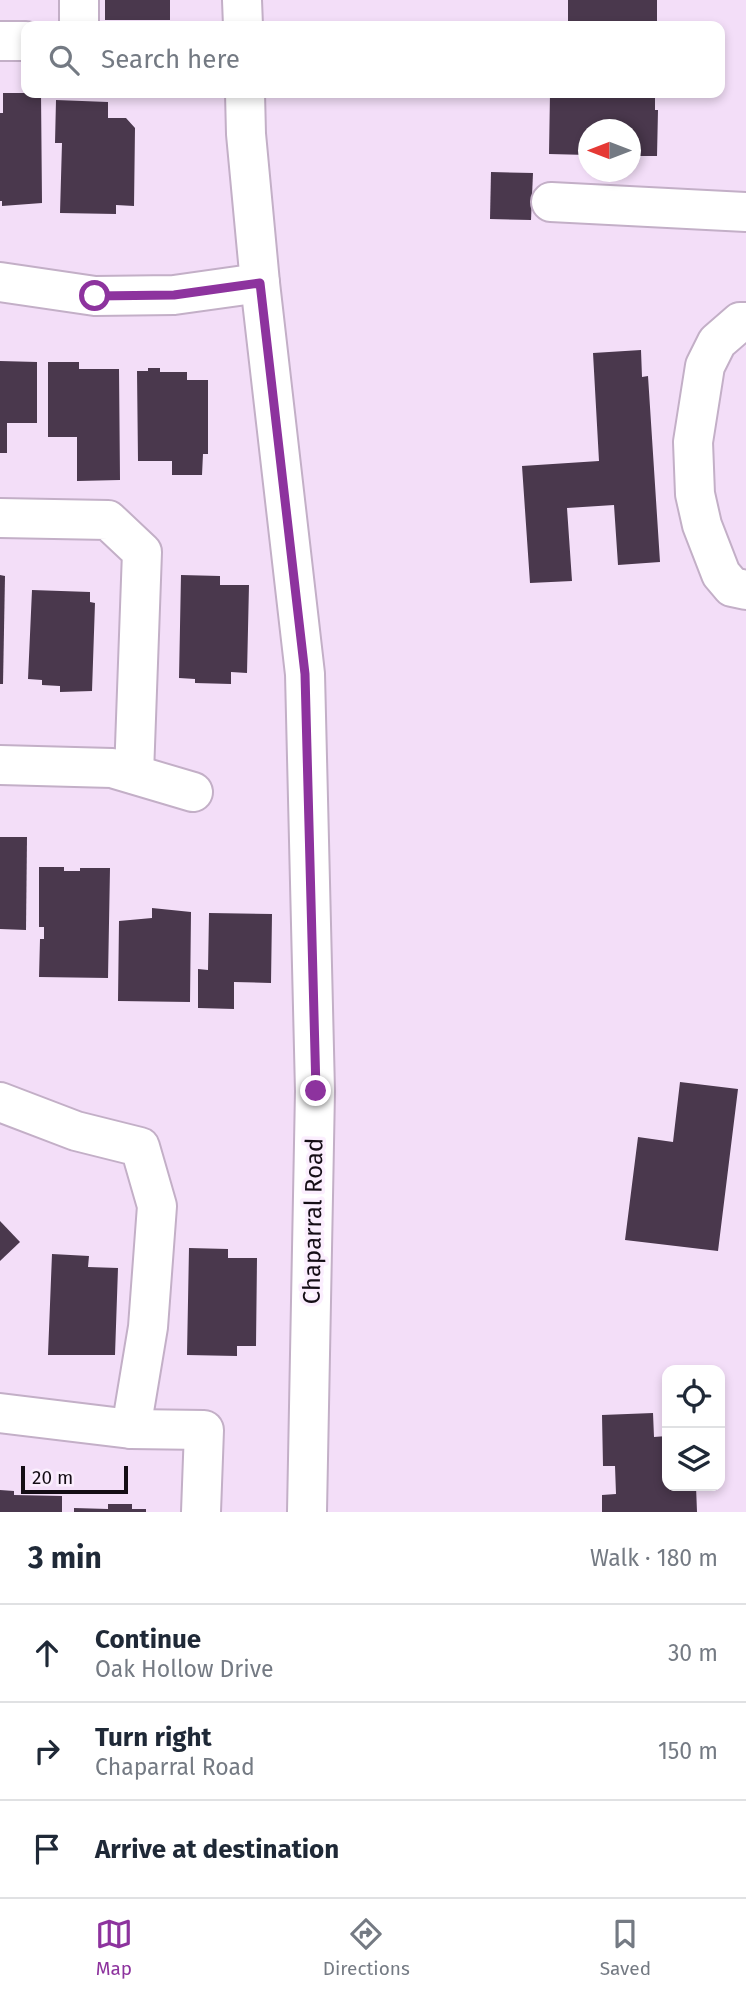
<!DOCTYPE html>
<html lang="en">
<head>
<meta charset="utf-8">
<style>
	body { margin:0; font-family:"Fira Sans",sans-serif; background:#f6f6f7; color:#1f2937 }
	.controls { position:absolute; right:21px; bottom:21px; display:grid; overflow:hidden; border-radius:14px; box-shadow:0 4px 10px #0003 }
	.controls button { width:63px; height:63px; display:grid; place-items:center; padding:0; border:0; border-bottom:2px solid #e0e1e3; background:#fff; color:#1f2937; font:35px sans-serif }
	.compass { position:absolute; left:578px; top:119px; width:63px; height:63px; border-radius:50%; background:#fff; box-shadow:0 4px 10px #0003; rotate:270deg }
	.scale { position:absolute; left:21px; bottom:18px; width:107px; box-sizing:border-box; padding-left:7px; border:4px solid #140d15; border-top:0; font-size:19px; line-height:24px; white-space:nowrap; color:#140d15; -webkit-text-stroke:5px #fbeefe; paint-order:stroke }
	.stop { position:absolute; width:21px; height:21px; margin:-16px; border:5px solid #8d339e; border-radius:50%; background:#fff }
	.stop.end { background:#8d339e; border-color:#fff; box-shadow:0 2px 7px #0008 }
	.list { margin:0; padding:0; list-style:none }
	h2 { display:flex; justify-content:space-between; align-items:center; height:91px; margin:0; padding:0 28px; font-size:30px }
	h2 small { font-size:23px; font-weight:400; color:#747a83 }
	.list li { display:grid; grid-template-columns:46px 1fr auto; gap:21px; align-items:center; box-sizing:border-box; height:98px; padding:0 28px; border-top:2px solid #e0e1e3 }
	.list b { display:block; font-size:26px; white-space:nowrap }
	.list p { margin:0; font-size:23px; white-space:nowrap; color:#747a83 }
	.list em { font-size:23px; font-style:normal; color:#747a83 }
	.icon { flex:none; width:38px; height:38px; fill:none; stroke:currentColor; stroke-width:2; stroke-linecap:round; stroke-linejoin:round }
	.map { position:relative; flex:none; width:746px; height:1512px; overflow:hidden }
	.search { position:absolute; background:#fff; box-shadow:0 4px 10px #0003; left:21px; right:21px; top:21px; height:77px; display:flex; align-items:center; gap:18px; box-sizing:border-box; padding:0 24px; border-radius:14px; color:#747a83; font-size:26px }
	.sheet { height:385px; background:#fff }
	nav { display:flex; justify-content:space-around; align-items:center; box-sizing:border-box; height:98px; border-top:2px solid #e0e1e3; background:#fff; font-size:19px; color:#747a83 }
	nav a { display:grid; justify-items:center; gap:4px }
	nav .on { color:#8d339e }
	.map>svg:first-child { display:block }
</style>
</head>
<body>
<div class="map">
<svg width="746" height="1512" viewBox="0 0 746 1512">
	<rect width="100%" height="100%" fill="#f3def8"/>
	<!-- building -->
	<g fill="#4a384d">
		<rect x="105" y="0" width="65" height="20"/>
		<rect x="568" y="0" width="89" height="26"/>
		<path d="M 3,93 L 41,93 L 42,203 L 2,206 L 2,201 L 0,201 L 0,113 L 3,113 Z"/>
		<path d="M 550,93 L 655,93 L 655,110 L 658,110 L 657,156 L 630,156 L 630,130 L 588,130 L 588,155 L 549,154 Z"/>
		<path d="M 56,100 L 108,102 L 108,118 L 126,118 L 135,128 L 134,206 L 116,205 L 116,214 L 60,213 L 62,143 L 55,143 Z"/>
		<path d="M 491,172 L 533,173 L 531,220 L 490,219 Z"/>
		<path d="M 641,350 L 642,377 L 648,376 L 660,562 L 618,565 L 614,505 L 567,508 L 572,581 L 530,583 L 522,466 L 599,461 L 593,353 Z"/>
		<path d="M 0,361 L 37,362 L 37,423 L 7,423 L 7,453 L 0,453 Z"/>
		<path d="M 48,362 L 79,362 L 79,369 L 119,369 L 120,480 L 77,481 L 77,437 L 48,437 Z"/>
		<path d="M 148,368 L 160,368 L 160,372 L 187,372 L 187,380 L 208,380 L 208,454 L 203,454 L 202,475 L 172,475 L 172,461 L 138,461 L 137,371 L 148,371 Z"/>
		<path d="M 0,575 L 5,576 L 3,684 L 0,684 Z"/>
		<path d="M 181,575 L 220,576 L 220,585 L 249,585 L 247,673 L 231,672 L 231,684 L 195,683 L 195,679 L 179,678 Z"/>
		<path d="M 32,590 L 90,592 L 90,602 L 95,603 L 92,691 L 60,692 L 60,686 L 42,685 L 42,680 L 28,679 Z"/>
		<path d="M 0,837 L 27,837 L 26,930 L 0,929 Z"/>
		<path d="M 39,867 L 64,867 L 64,871 L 80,871 L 80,868 L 110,868 L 108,978 L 39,977 L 40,939 L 44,939 L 44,927 L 39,927 Z"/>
		<path d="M 152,908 L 191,912 L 190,1002 L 118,1001 L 119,921 L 152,918 Z"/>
		<path d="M 209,913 L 272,914 L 271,983 L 234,982 L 234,1009 L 198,1008 L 198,969 L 208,970 Z"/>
		<path d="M 680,1082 L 738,1089 L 718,1251 L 625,1240 L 638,1137 L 673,1142 Z"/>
		<path d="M 0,1221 L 20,1242 L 0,1261 Z"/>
		<path d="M 189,1248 L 228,1249 L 228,1258 L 257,1258 L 256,1346 L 237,1346 L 237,1356 L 187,1355 Z"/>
		<path d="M 52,1254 L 89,1256 L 88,1267 L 118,1268 L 115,1355 L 48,1355 Z"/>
		<path d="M 653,1413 L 654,1437 L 667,1436 L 667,1486 L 696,1486 L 697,1512 L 602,1512 L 602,1495 L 616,1494 L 615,1466 L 603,1466 L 602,1415 Z"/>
		<path d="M 0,1490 L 14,1491 L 14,1495 L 62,1496 L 62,1512 L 0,1512 Z"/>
		<path d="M 108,1504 L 132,1504 L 132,1509 L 146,1509 L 146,1512 L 74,1512 L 74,1508 L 108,1509 Z"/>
	</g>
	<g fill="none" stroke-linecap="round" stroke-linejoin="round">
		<defs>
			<g id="minor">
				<path d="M 79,26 L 79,0"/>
				<path d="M 0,41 L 26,41"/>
				<path d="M 551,202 L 746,212"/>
				<path d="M 0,282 L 95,296 L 174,295 L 260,283"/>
				<path d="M 746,322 L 740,322 L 717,342 L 705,366 L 693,442 L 695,494 L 702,525 L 721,574 L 732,587 L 746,590"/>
				<path d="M 0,518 L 108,520 L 142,552 L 134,774"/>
				<path d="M 0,765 L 112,768 L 193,792"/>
				<path d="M 0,1102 L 76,1131 L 140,1147 L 157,1206 L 148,1327 L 131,1429"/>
				<path d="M 0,1413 L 131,1429 L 204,1430 L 201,1512"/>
			</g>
			<g id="major">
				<path d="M 242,0 L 243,26"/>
				<path d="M 245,93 L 246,134 L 260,283 L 305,674 L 315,1091 L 307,1512"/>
			</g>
		</defs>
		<!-- minor casing -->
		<use href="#minor" stroke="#c3afc7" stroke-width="42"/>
		<!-- major casing -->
		<use href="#major" stroke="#c3afc7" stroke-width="42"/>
		<!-- minor -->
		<use href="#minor" stroke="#fff" stroke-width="38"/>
		<!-- major -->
		<use href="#major" stroke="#fff" stroke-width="38"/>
	</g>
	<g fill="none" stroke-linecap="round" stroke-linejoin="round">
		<!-- route -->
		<path stroke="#8d339e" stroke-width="9" d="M 95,296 L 174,295 L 260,283 L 305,674 L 316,1091"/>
	</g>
	<g text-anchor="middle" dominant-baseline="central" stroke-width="7" stroke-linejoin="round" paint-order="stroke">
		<!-- street labels -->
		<g font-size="24" fill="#140d15" stroke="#fbeefe">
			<text transform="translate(313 1221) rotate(-89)">Chaparral Road</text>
		</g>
	</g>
</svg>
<div class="controls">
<button><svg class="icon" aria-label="locate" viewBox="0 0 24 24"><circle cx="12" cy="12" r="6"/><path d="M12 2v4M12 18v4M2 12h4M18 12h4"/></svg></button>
<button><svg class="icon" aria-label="layers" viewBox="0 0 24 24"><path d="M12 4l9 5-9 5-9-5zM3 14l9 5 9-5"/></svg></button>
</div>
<svg class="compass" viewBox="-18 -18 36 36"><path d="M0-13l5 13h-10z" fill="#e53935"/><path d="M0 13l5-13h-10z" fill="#747a83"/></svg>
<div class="scale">20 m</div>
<div class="stop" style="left:95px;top:296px"></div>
<div class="stop end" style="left:316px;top:1091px"></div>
<div class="search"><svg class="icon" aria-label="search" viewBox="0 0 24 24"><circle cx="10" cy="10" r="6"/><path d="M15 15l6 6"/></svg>Search here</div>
</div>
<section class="sheet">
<h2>3 min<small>Walk · 180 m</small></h2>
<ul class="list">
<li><svg class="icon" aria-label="ahead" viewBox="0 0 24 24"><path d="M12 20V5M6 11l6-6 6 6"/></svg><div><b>Continue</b><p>Oak Hollow Drive</p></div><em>30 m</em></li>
<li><svg class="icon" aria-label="right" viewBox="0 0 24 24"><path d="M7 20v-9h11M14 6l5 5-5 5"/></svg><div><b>Turn right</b><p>Chaparral Road</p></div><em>150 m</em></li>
<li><svg class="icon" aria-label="arrive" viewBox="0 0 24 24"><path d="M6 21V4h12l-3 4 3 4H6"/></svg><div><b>Arrive at destination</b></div></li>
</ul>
</section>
<nav>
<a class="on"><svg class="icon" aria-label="map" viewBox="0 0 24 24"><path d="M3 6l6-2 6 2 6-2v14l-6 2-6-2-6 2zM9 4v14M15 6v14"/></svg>Map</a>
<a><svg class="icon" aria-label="directions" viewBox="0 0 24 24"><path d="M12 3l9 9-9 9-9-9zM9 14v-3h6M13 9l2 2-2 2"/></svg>Directions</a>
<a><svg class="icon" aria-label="saved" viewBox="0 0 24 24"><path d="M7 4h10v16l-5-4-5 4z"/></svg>Saved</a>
</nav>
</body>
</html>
